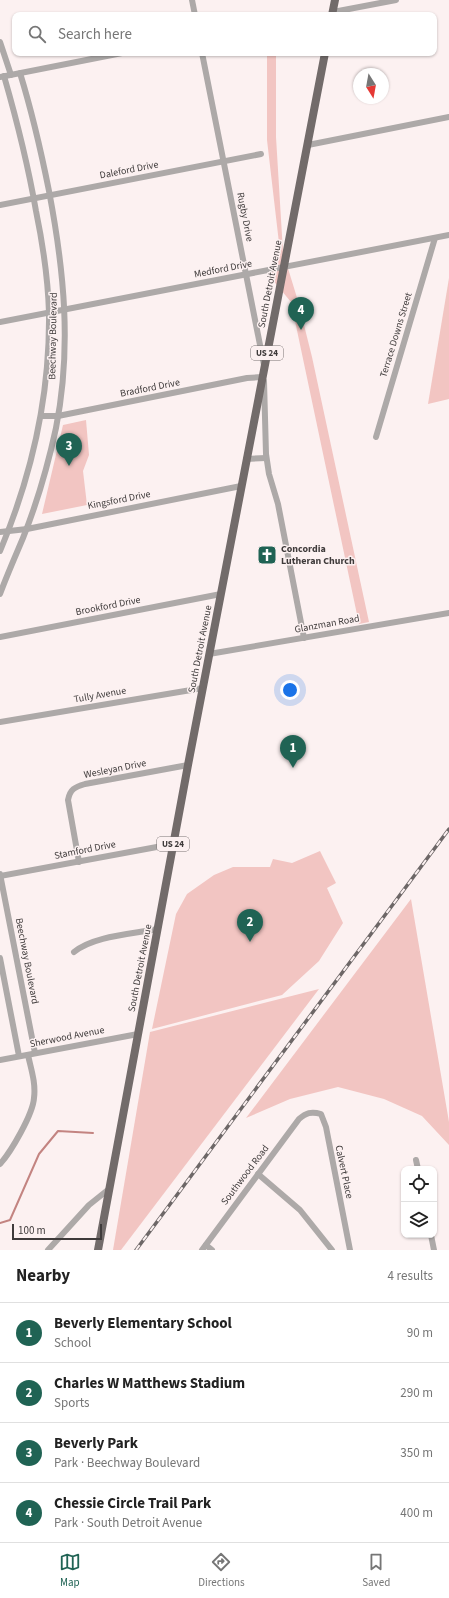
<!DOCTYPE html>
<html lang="en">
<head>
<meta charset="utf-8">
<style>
	body { margin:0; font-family:"Source Sans 3",sans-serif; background:#f2f2f2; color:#222 }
	.controls { position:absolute; right:12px; bottom:12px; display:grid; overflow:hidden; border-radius:8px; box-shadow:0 1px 3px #0004 }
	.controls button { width:36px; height:36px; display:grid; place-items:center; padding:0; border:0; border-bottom:1px solid #e0e0e0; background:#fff; color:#222; font:20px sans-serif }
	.compass { position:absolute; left:353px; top:68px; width:36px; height:36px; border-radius:50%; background:#fff; box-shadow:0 1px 3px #0004; rotate:169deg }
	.scale { position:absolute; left:12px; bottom:10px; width:90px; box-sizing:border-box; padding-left:4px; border:2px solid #3f3b3b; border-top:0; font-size:11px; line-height:14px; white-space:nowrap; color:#3f3b3b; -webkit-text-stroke:3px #fcf1f1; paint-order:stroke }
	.you { position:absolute; left:290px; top:690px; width:14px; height:14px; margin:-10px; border:3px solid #fff; border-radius:50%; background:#1a73e8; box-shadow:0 0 0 6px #1a73e833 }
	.badge { display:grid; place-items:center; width:26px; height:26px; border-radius:50%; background:#206354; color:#fff; font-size:13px; font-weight:700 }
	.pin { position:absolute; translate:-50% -33px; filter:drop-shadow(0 1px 2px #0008) }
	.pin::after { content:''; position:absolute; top:21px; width:14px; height:12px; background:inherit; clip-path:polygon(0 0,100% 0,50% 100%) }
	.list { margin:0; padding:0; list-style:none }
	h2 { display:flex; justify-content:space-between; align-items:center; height:52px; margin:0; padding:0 16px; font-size:17px }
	h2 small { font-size:13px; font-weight:400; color:#767676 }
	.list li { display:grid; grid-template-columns:26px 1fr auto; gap:12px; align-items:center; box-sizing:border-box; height:60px; padding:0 16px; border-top:1px solid #e0e0e0 }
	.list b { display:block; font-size:15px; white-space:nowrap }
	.list p { margin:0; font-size:13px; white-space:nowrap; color:#767676 }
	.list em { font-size:13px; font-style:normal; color:#767676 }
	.icon { flex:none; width:22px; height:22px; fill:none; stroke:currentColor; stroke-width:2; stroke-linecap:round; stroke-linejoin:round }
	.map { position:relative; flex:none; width:449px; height:1250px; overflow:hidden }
	.search { position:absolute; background:#fff; box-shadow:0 1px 3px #0004; left:12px; right:12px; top:12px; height:44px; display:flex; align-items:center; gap:10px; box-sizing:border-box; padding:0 14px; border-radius:8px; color:#767676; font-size:15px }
	.sheet { height:292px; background:#fff }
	nav { display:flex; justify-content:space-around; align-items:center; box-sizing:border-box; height:56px; border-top:1px solid #e0e0e0; background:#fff; font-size:11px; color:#767676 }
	nav a { display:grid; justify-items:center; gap:2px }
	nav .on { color:#206354 }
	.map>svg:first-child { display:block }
</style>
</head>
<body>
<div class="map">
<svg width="449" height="1250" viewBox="0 0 449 1250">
	<rect width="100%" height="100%" fill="#fcf1f1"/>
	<!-- green -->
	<g fill="#f2c5c2">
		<path d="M 267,53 L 276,53 L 276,137 L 283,252 L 298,301 L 312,357 L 369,622 L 359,624 L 291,302 L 271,278 L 279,243 L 267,140 Z"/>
		<path d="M 449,278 L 449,399 L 428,404 Z"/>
		<path d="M 86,420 L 89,455 L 83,471 L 87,505 L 42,514 L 63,425 Z"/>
		<path d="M 320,851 L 336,883 L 327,888 L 343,923 L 319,961 L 282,995 L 152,1029 L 176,914 L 187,894 L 214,875 L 233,867 L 270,867 L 273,859 L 292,863 Z"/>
		<path d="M 411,899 L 449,1122 L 449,1145 L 422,1116 L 384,1099 L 338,1087 L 290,1099 L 246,1118 Z"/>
		<path d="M 319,989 L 121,1250 L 113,1250 L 150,1032 Z"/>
	</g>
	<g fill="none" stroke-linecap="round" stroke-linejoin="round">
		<!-- stream -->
		<path stroke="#c38481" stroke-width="2" d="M 0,1223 L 10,1220 L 39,1154 L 58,1131 L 93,1133"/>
		<!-- minor -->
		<g stroke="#ada9a8" stroke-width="6">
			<path d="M 192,0 L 195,15"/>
			<path d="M 333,12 L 396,0"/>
			<path d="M 0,42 L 11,75"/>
			<path d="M 202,53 L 264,365"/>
			<path d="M 0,77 L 122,53"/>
			<path d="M 308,145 L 449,117"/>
			<path d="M 0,205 L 261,154"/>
			<path d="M 0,322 L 449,235"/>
			<path d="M 264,381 L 266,454 L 269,474 L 278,504 L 304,638"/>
			<path d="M 41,416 L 58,416 L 247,378 L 262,377"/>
			<path d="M 376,437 L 435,238"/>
			<path d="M 246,459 L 266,458"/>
			<path d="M 0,532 L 27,529 L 241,486"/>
			<path d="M 0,551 C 32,475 50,395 49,313 C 48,278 43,245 36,211 C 28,165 17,121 4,76"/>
			<path d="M 0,594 C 7,575 15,557 23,538 C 37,503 48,465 56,428 C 72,347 64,270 49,191 C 41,151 32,112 20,73"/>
			<path d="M 0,637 L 221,594"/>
			<path d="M 209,654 L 449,613"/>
			<path d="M 0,722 L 203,688"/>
			<path d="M 79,862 L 68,800 C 70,789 75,787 85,784 L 188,765"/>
			<path d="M 0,874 L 35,1053"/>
			<path d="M 0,876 L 173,844"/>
			<path d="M 74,952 C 93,936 132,934 157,929"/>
			<path d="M 0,958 L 19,1056"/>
			<path d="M 0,1060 L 138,1034"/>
			<path d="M 416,1160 L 418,1169"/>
			<path d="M 0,1164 C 11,1152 33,1114 34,1098 C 36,1083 31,1069 28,1055"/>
			<path d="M 258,1174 L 300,1210 L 332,1250"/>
			<path d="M 431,1235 L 434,1250"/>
			<path d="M 206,1245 L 212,1250"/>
			<path d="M 48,1250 L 89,1205 L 109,1189"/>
			<path d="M 202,1250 L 299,1119 C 306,1113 311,1111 321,1114 L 326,1127 L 350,1250"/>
		</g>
		<!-- major -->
		<g stroke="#726b6a" stroke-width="8">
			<path d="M 332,15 L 335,0"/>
			<path d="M 98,1250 L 188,765 L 325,53"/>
		</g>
		<defs>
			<path id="rail" d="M 136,1250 L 449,829"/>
		</defs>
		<!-- rail casing -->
		<use href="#rail" stroke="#6d6767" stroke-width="3.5"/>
		<!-- rail -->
		<use href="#rail" stroke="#fcf1f1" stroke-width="2" stroke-dasharray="6" stroke-linecap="butt"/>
	</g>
	<!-- icons -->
	<defs>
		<symbol id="church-square" viewBox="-11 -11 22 22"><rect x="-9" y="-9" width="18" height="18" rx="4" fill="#206354" stroke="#fcf1f1"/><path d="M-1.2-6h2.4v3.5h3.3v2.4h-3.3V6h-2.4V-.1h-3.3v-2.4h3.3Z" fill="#fff"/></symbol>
	</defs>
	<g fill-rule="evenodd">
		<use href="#church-square" x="256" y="544" width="22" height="22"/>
	</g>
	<g text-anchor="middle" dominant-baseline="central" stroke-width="3" stroke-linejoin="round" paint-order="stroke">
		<!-- shield labels -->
		<g fill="#fcf1f1" stroke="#787272" stroke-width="1">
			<rect x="251" y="346" width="32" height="14" rx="3"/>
			<rect x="157" y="837" width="32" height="14" rx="3"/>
		</g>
		<g font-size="9" font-weight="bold" fill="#3f3b3b">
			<text x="267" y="353">US 24</text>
			<text x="173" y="844">US 24</text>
		</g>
		<!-- street labels -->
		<g font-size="10" fill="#3f3b3b" stroke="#fcf1f1">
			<text transform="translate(129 170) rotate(-11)">Daleford Drive</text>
			<text transform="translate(245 217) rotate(79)">Rugby Drive</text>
			<text transform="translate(223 269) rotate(-11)">Medford Drive</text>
			<text transform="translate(270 284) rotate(-79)">South Detroit Avenue</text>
			<text transform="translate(396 335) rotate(-73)">Terrace Downs Street</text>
			<text transform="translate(53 336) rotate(-89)">Beechway Boulevard</text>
			<text transform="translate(150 388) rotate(-11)">Bradford Drive</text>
			<text transform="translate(119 500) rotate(-11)">Kingsford Drive</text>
			<text transform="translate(108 606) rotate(-11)">Brookford Drive</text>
			<text transform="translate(327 624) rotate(-10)">Glanzman Road</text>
			<text transform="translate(200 649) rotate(-79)">South Detroit Avenue</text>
			<text transform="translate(100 695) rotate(-10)">Tully Avenue</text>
			<text transform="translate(115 769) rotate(-11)">Wesleyan Drive</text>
			<text transform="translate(85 850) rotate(-11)">Stamford Drive</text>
			<text transform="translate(27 961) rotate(79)">Beechway Boulevard</text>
			<text transform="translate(140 968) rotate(-79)">South Detroit Avenue</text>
			<text transform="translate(67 1037) rotate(-11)">Sherwood Avenue</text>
			<text transform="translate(344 1172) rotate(78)">Calvert Place</text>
			<text transform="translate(245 1175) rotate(-53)">Southwood Road</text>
		</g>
		<!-- poi labels -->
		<g font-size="10" font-weight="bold" fill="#3f3b3b" stroke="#fcf1f1" text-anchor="start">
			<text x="281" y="549">Concordia<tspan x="281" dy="12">Lutheran Church</tspan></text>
		</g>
	</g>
</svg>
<div class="controls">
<button><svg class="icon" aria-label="locate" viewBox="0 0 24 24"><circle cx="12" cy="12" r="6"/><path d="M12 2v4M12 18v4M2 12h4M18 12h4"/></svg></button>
<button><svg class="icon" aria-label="layers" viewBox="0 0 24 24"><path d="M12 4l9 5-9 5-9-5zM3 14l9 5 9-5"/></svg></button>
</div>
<svg class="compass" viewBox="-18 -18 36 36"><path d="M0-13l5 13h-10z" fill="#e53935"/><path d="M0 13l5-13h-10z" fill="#767676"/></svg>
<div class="scale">100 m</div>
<div class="you"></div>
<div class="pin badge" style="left:293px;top:768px">1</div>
<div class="pin badge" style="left:250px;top:942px">2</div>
<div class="pin badge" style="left:69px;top:466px">3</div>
<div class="pin badge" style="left:301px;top:330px">4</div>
<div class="search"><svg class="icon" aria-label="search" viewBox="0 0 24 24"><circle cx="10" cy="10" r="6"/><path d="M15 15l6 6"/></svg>Search here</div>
</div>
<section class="sheet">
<h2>Nearby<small>4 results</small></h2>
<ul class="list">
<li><span class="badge">1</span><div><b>Beverly Elementary School</b><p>School</p></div><em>90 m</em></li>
<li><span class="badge">2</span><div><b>Charles W Matthews Stadium</b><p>Sports</p></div><em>290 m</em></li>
<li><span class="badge">3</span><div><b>Beverly Park</b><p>Park · Beechway Boulevard</p></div><em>350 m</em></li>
<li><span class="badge">4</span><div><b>Chessie Circle Trail Park</b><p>Park · South Detroit Avenue</p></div><em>400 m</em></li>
</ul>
</section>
<nav>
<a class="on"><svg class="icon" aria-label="map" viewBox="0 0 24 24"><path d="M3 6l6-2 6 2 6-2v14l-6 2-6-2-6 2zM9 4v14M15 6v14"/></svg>Map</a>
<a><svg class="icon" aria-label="directions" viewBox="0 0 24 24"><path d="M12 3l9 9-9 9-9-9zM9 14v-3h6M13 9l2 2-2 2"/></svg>Directions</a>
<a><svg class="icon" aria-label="saved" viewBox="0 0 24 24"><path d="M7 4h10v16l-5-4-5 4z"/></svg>Saved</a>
</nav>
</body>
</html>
